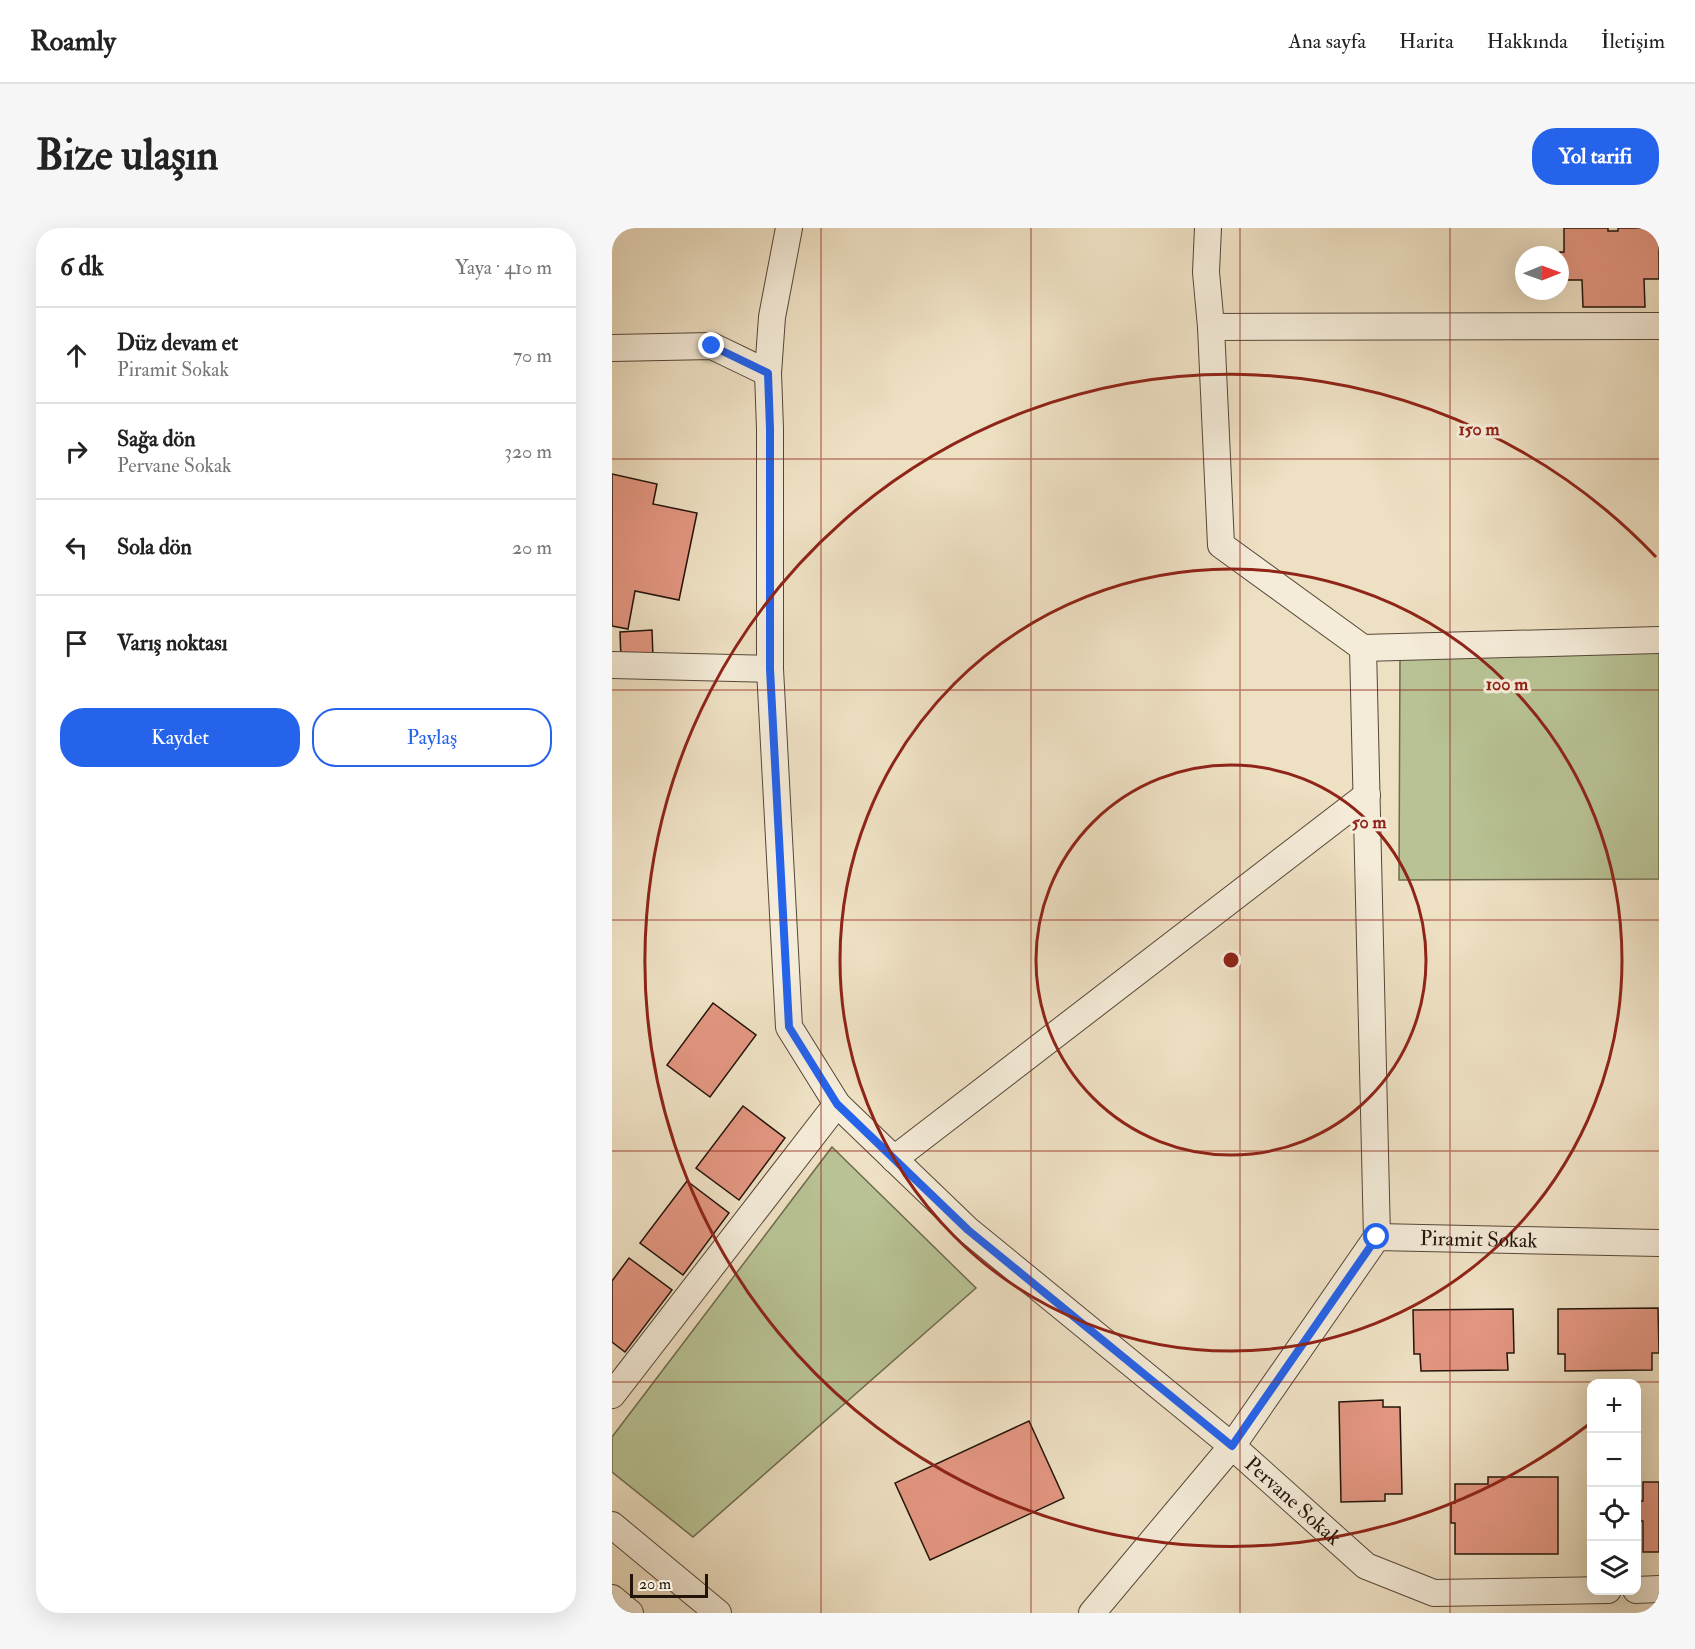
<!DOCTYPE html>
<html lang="tr">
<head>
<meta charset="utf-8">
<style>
	body { margin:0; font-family:"IM FELL Double Pica",serif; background:#f6f6f6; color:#222 }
	.controls { position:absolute; right:18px; bottom:18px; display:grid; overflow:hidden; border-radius:12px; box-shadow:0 6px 24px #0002 }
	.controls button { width:54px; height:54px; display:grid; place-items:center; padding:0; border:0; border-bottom:2px solid #e0e0e0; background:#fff; color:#222; font:30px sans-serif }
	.compass { position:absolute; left:903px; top:18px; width:54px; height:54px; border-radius:50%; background:#fff; box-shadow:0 6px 24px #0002; rotate:89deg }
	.scale { position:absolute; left:18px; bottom:15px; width:78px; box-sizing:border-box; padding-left:6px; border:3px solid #23140a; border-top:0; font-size:16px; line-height:21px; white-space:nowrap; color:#23140a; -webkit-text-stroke:4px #f4ebd8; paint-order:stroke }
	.stop { position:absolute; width:18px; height:18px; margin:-14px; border:4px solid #2563eb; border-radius:50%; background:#fff }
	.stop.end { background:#2563eb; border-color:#fff; box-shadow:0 2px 6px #0008 }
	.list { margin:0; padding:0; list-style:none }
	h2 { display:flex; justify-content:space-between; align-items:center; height:78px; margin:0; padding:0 24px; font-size:26px }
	h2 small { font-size:20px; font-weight:400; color:#767676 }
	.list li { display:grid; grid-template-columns:39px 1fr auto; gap:18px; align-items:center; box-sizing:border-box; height:96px; padding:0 24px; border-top:2px solid #e0e0e0 }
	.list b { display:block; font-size:22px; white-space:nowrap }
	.list p { margin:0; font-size:20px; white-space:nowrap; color:#767676 }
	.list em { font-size:20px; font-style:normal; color:#767676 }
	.actions { display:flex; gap:12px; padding:18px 24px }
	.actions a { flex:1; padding:14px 0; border:2px solid #2563eb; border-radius:24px; text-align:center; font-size:21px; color:#2563eb }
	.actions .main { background:#2563eb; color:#fff }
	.icon { flex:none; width:33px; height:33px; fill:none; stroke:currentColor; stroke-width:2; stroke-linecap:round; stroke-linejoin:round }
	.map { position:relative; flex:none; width:1047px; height:1385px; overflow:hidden; border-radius:24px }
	header { display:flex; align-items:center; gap:36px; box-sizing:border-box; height:84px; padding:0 30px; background:#fff; border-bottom:2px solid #e0e0e0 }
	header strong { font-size:28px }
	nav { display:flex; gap:33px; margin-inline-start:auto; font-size:21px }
	.intro { display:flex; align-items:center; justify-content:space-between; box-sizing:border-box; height:144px; padding:0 36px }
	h1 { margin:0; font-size:42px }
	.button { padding:15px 27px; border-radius:24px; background:#2563eb; color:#fff; font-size:21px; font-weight:700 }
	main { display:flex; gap:36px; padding:0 36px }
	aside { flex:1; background:#fff; border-radius:24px; box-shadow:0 6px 24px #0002 }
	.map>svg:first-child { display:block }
</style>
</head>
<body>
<header>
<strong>Roamly</strong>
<nav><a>Ana sayfa</a><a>Harita</a><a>Hakkında</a><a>İletişim</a></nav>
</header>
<div class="intro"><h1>Bize ulaşın</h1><a class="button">Yol tarifi</a></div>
<main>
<aside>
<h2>6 dk<small>Yaya · 410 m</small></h2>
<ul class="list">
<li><svg class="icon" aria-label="ahead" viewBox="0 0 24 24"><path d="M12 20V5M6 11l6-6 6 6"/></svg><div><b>Düz devam et</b><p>Piramit Sokak</p></div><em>70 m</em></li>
<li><svg class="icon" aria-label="right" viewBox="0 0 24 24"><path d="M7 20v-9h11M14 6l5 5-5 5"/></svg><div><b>Sağa dön</b><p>Pervane Sokak</p></div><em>320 m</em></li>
<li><svg class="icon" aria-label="left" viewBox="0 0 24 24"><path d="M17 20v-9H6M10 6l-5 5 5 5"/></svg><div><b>Sola dön</b></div><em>20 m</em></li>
<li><svg class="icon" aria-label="arrive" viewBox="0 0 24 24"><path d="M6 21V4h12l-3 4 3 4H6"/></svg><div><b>Varış noktası</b></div></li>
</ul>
<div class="actions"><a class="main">Kaydet</a><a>Paylaş</a></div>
</aside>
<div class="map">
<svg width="1047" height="1385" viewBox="0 0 1047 1385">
	<rect width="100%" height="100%" fill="#eee0c3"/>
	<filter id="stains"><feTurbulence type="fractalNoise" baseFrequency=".00333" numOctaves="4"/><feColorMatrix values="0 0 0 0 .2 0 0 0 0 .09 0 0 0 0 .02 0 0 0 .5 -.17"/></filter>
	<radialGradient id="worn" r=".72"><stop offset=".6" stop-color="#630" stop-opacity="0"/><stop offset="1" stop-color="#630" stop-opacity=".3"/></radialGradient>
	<!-- green -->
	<g fill="#b8c294" stroke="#6e6b4f" stroke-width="1.5">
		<path d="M 1047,423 L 1047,651 L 787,652 L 788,427 Z"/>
		<path d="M 220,919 L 364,1060 L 81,1309 L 0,1244 L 0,1209 Z"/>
	</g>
	<!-- building -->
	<g fill="#e39681" stroke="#23140a" stroke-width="1.5">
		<path d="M 952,0 L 996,0 L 996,3 L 1006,3 L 1006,0 L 1047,0 L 1047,51 L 1032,51 L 1033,79 L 971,79 L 970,52 L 948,52 L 948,24 L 952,24 Z"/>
		<path d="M 0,246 L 45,256 L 41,276 L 85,285 L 67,372 L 23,363 L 16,401 L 0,398 Z"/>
		<path d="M 40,402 L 41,430 L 9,432 L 8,404 Z"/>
		<path d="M 101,775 L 144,807 L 98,869 L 55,837 Z"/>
		<path d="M 131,878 L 173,910 L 127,972 L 84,940 Z"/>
		<path d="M 75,953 L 117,985 L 71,1047 L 28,1015 Z"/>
		<path d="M 17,1030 L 60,1062 L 13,1124 L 0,1114 L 0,1053 Z"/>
		<path d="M 1046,1080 L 1047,1125 L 1040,1125 L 1040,1142 L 953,1143 L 953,1126 L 946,1126 L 946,1081 Z"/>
		<path d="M 901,1081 L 902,1125 L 895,1125 L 896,1142 L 809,1143 L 808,1126 L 802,1126 L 801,1082 Z"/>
		<path d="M 771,1172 L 771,1179 L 788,1179 L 790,1266 L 773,1266 L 773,1273 L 729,1274 L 727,1174 Z"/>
		<path d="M 417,1193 L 452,1270 L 318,1332 L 283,1255 Z"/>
		<path d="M 876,1249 L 946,1249 L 946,1326 L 843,1326 L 843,1295 L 839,1295 L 839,1275 L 843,1275 L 843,1256 L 876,1256 Z"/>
		<path d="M 1031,1254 L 1047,1254 L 1047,1324 L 1031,1324 L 1031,1293 L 1027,1293 L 1027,1273 L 1031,1273 Z"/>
	</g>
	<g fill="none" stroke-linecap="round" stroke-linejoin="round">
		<defs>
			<g id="minor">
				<path id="s1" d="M 177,0 L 160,89 L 156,145 L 158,201 L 158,441 L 177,799 L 225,876 L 356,1002 L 620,1218 L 754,1338 L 822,1365 L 996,1362"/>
				<path d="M 596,0 L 594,44 L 599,99 L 609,317 L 751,420 L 765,1009"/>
				<path d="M 599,99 L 1047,98"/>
				<path d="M 0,120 L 100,118 L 156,145"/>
				<path d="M 751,420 L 1047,412"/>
				<path d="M 0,437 L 158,441"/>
				<path d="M 282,931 L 755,567"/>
				<path d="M 0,1167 L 225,876"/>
				<path d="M 0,1297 L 106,1385"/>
				<path d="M 1024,1362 L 1047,1361"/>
				<path d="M 0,1370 L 18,1385"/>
				<path id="s2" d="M 480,1385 L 620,1218 L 765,1009 L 1047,1015"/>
			</g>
		</defs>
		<!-- minor casing -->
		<use href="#minor" stroke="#564738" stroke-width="28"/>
		<!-- minor -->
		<use href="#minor" stroke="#f4ebd8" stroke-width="26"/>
	</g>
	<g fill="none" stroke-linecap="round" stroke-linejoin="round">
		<!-- route -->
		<path stroke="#2563eb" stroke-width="8" d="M 100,118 L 156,145 L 158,201 L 158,441 L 177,799 L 225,876 L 356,1002 L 620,1218 L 765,1009"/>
	</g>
	<!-- grid -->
	<path fill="none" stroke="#8f2418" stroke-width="1.5" stroke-opacity="0.55" d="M 209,0 L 209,1385M 419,0 L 419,1385M 628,0 L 628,1385M 838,0 L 838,1385M 0,231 L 1047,231M 0,462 L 1047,462M 0,692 L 1047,692M 0,923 L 1047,923M 0,1154 L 1047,1154"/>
	<!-- distance rings -->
	<g fill="none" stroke="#8f2418" stroke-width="3">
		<circle cx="619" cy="732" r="195"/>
		<circle cx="619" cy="732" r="391"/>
		<path d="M976 1197A586 586 0 1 1 1044 329"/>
	</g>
	<g text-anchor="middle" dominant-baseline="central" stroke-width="6" stroke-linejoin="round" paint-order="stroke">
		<!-- street labels -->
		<g font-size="21" fill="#23140a" stroke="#f4ebd8">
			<text stroke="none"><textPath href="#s2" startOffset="574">Piramit Sokak</textPath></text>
			<text stroke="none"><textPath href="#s1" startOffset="1497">Pervane Sokak</textPath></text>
		</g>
	</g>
	<circle cx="619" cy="732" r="9" fill="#8f2418" stroke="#f4ebd8" stroke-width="3"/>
	<g font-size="18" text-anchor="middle" font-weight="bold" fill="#8f2418" stroke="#f4ebd8" stroke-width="6" stroke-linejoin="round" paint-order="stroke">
		<text x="867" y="207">150 m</text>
		<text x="895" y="462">100 m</text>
		<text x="757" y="600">50 m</text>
	</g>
	<rect width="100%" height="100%" filter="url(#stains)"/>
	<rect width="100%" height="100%" fill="url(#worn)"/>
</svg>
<div class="controls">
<button>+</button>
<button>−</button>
<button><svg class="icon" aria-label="locate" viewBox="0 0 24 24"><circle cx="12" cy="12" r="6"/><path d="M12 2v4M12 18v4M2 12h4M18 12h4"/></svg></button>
<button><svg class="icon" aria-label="layers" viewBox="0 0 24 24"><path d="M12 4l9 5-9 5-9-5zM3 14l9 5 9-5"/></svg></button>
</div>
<svg class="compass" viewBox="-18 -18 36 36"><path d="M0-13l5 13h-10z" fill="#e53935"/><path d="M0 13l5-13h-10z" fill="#767676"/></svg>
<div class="scale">20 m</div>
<div class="stop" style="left:765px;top:1009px"></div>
<div class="stop end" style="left:100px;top:118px"></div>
</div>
</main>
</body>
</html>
